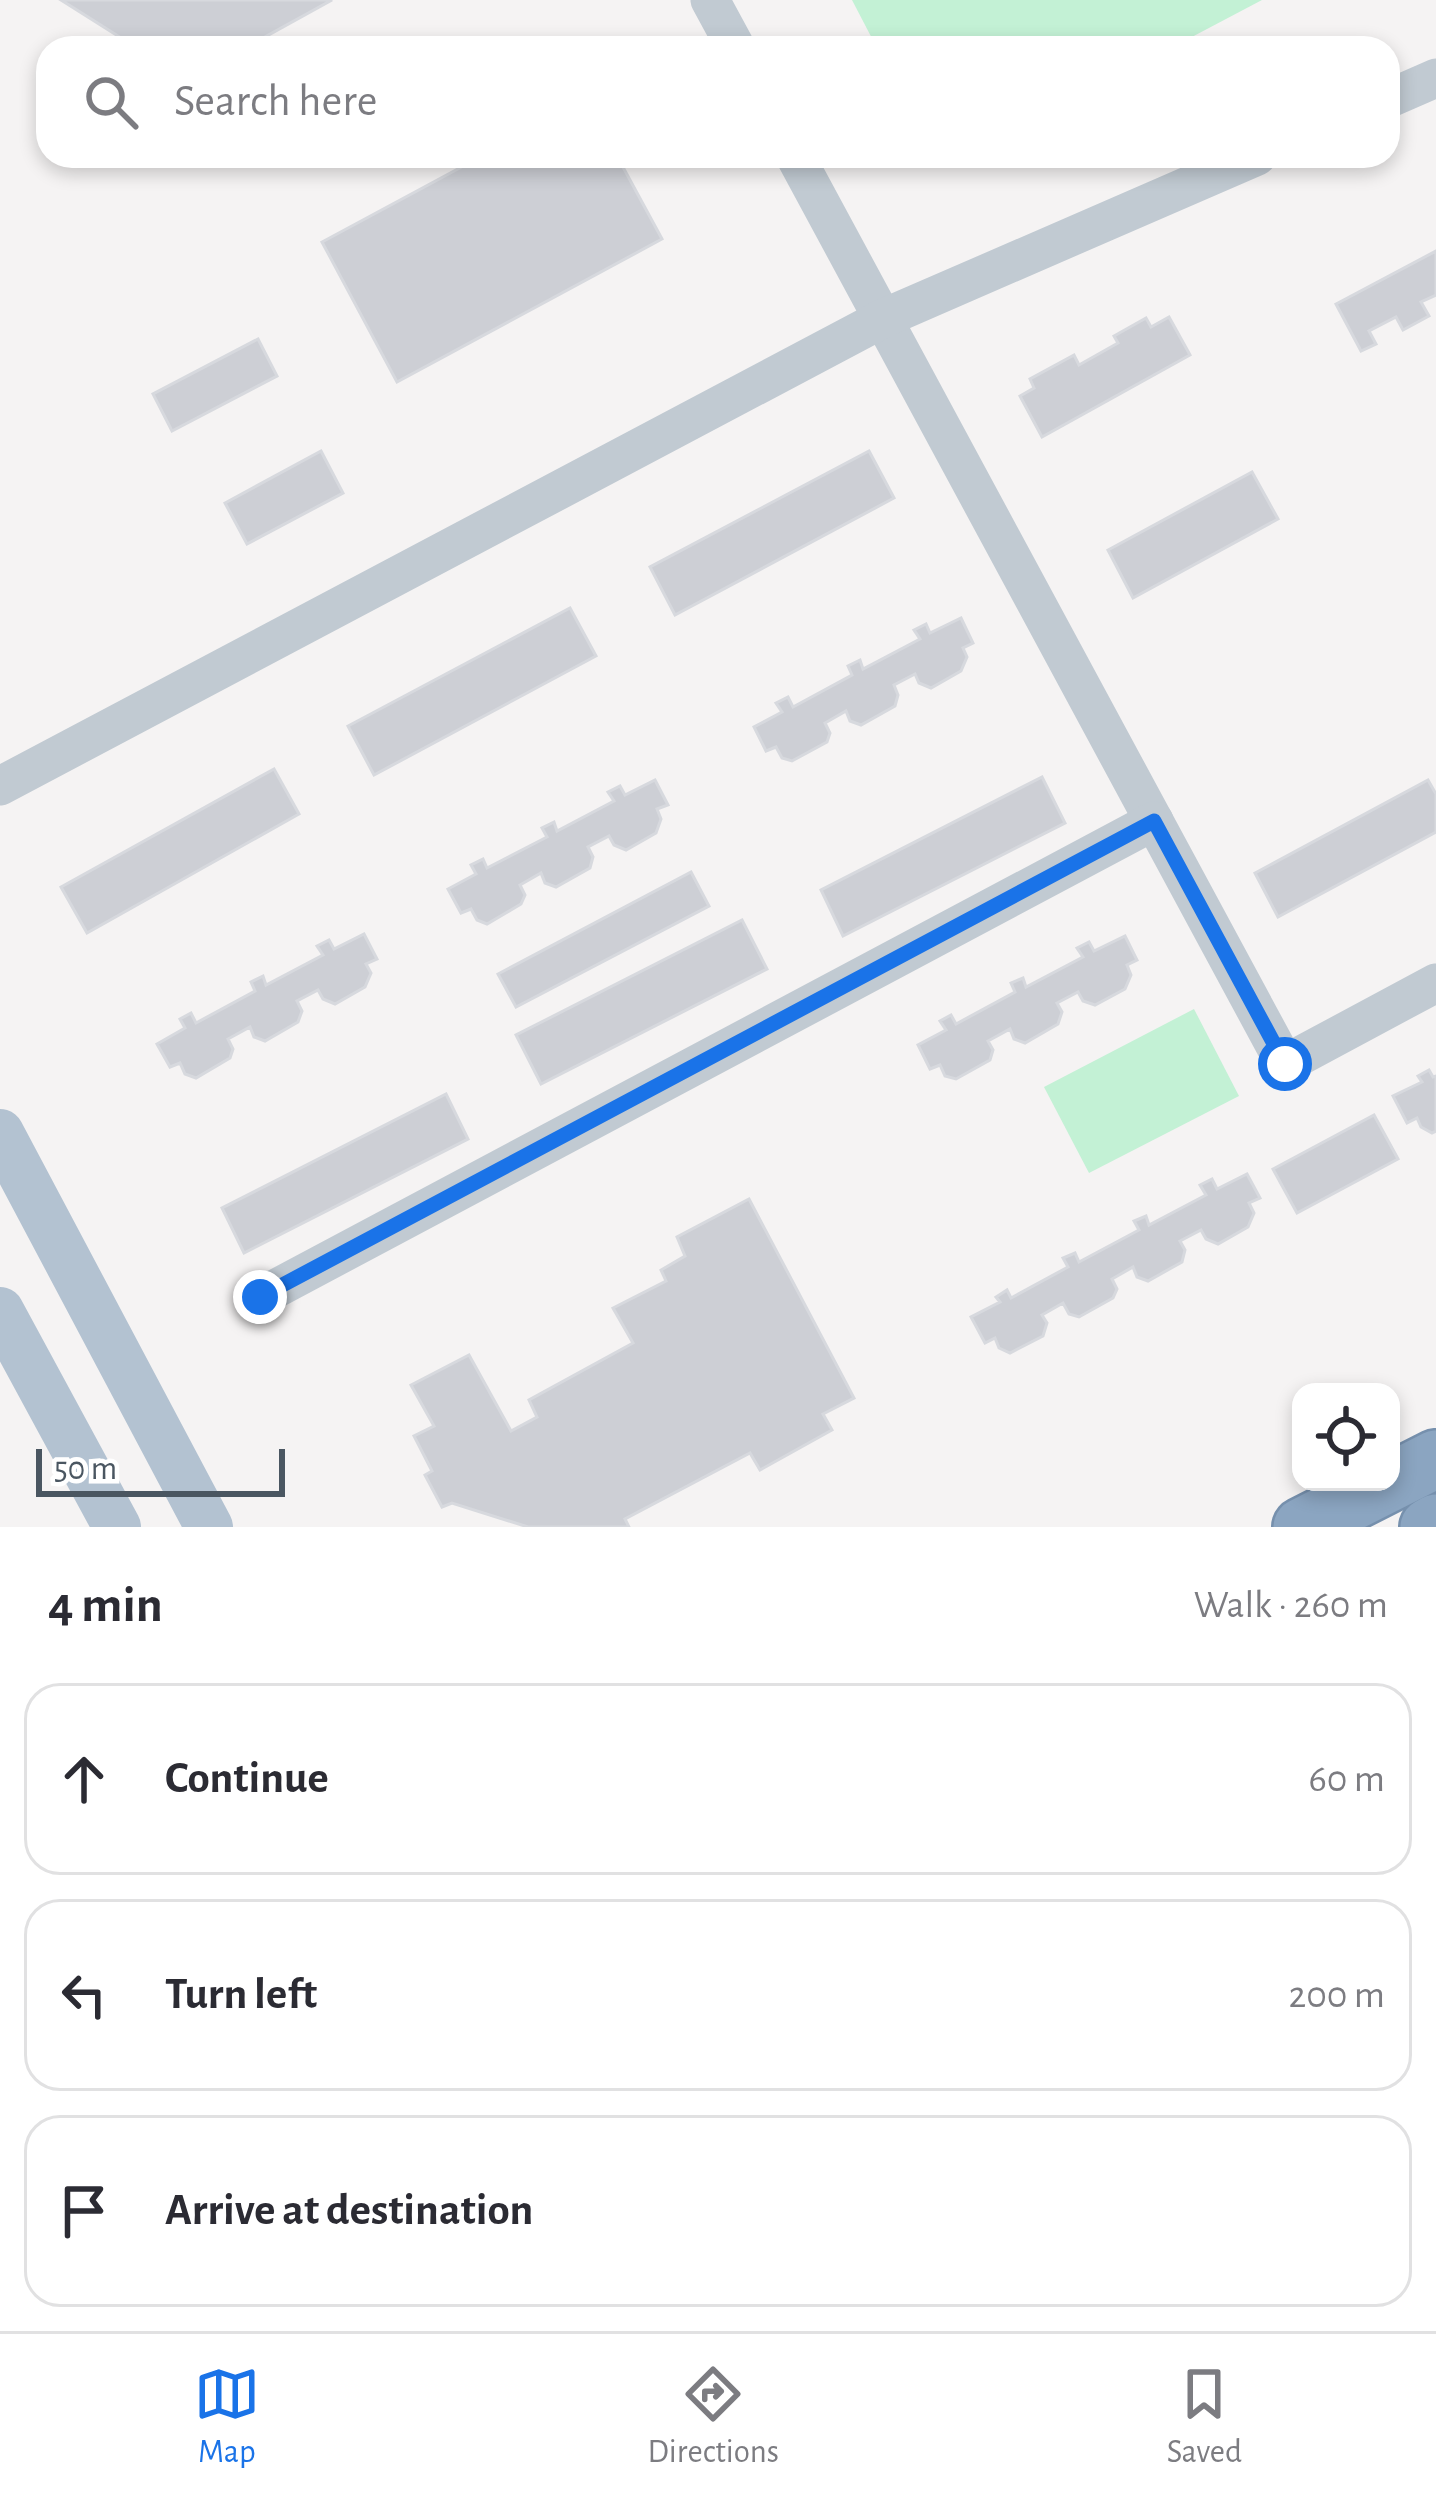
<!DOCTYPE html>
<html lang="en">
<head>
<meta charset="utf-8">
<style>
	body { margin:0; font-family:"Alegreya Sans",sans-serif; background:#f2f2f3; color:#2b2b33 }
	.controls { position:absolute; right:36px; bottom:36px; display:grid; overflow:hidden; border-radius:24px; box-shadow:0 6px 18px #0003 }
	.controls button { width:108px; height:108px; display:grid; place-items:center; padding:0; border:0; border-bottom:3px solid #e1e1e2; background:#fff; color:#2b2b33; font:60px sans-serif }
	.scale { position:absolute; left:36px; bottom:30px; width:249px; box-sizing:border-box; padding-left:12px; border:6px solid #4a5661; border-top:0; font-size:33px; line-height:42px; white-space:nowrap; color:#4a5661; -webkit-text-stroke:9px #fff; paint-order:stroke }
	.stop { position:absolute; width:36px; height:36px; margin:-27px; border:9px solid #1a73e8; border-radius:50%; background:#fff }
	.stop.end { background:#1a73e8; border-color:#fff; box-shadow:0 3px 12px #0008 }
	.list { margin:0; padding:0; list-style:none }
	h2 { display:flex; justify-content:space-between; align-items:center; height:156px; margin:0; padding:0 48px; font-size:51px }
	h2 small { font-size:39px; font-weight:400; color:#7c7c81 }
	.list li { display:grid; grid-template-columns:78px 1fr auto; gap:36px; align-items:center; box-sizing:border-box; height:192px; margin:0 24px 24px; padding:0 24px; border:3px solid #e1e1e2; border-radius:36px }
	.list b { display:block; font-size:45px; white-space:nowrap }
	.list em { font-size:39px; font-style:normal; color:#7c7c81 }
	.icon { flex:none; width:66px; height:66px; fill:none; stroke:currentColor; stroke-width:2; stroke-linecap:round; stroke-linejoin:round }
	.map { position:relative; flex:none; width:1436px; height:1527px; overflow:hidden }
	.search { position:absolute; background:#fff; box-shadow:0 6px 18px #0003; left:36px; right:36px; top:36px; height:132px; display:flex; align-items:center; gap:30px; box-sizing:border-box; padding:0 42px; border-radius:36px; color:#7c7c81; font-size:45px }
	.sheet { height:804px; background:#fff }
	nav { display:flex; justify-content:space-around; align-items:center; box-sizing:border-box; height:168px; border-top:3px solid #e1e1e2; background:#fff; font-size:33px; color:#7c7c81 }
	nav a { display:grid; justify-items:center; gap:6px }
	nav .on { color:#1a73e8 }
	.map>svg:first-child { display:block }
</style>
</head>
<body>
<div class="map">
<svg width="1436" height="1527" viewBox="0 0 1436 1527">
	<rect width="100%" height="100%" fill="#f5f3f3"/>
	<!-- green -->
	<g fill="#c3f1d5">
		<path d="M 852,0 L 1262,0 L 1171,48 L 877,48 Z"/>
		<path d="M 1194,1009 L 1239,1096 L 1089,1173 L 1044,1087 Z"/>
	</g>
	<!-- building -->
	<g fill="#cdcfd5" stroke="#d7d9de" stroke-width="3">
		<path d="M 61,0 L 332,0 L 245,48 L 137,48 Z"/>
		<path d="M 482,156 L 617,156 L 662,239 L 397,382 L 322,242 Z"/>
		<path d="M 1436,251 L 1436,295 L 1421,302 L 1429,316 L 1403,330 L 1396,317 L 1369,331 L 1376,344 L 1361,351 L 1336,304 Z"/>
		<path d="M 1169,317 L 1190,355 L 1042,437 L 1020,396 L 1034,388 L 1030,379 L 1074,355 L 1079,365 L 1118,343 L 1114,336 L 1146,318 L 1151,327 Z"/>
		<path d="M 258,339 L 277,376 L 172,431 L 153,394 Z"/>
		<path d="M 321,451 L 343,493 L 247,544 L 225,503 Z"/>
		<path d="M 869,451 L 894,498 L 675,615 L 650,567 Z"/>
		<path d="M 1252,472 L 1278,519 L 1133,598 L 1108,550 Z"/>
		<path d="M 570,608 L 596,656 L 374,775 L 348,726 Z"/>
		<path d="M 961,618 L 973,643 L 963,648 L 967,657 L 961,671 L 931,688 L 919,683 L 915,674 L 894,685 L 898,695 L 895,706 L 861,725 L 850,721 L 846,711 L 825,723 L 830,733 L 827,742 L 792,761 L 782,758 L 776,747 L 766,751 L 754,727 L 782,712 L 776,703 L 788,697 L 793,707 L 852,675 L 848,666 L 860,660 L 863,669 L 920,639 L 914,630 L 926,624 L 930,633 Z"/>
		<path d="M 274,769 L 299,814 L 87,933 L 61,887 Z"/>
		<path d="M 1042,777 L 1065,823 L 843,936 L 821,890 Z"/>
		<path d="M 655,780 L 668,805 L 657,809 L 661,819 L 656,833 L 626,850 L 614,845 L 609,836 L 588,847 L 593,857 L 590,868 L 556,887 L 545,883 L 541,873 L 520,885 L 525,895 L 521,904 L 487,924 L 477,920 L 471,909 L 461,913 L 448,889 L 476,874 L 471,865 L 483,859 L 487,868 L 547,837 L 542,828 L 554,822 L 557,831 L 614,801 L 608,792 L 620,786 L 625,795 Z"/>
		<path d="M 1428,780 L 1436,794 L 1436,832 L 1278,917 L 1255,873 Z"/>
		<path d="M 691,872 L 709,906 L 516,1007 L 498,974 Z"/>
		<path d="M 742,920 L 767,969 L 541,1084 L 516,1035 Z"/>
		<path d="M 364,934 L 377,959 L 366,964 L 371,973 L 365,987 L 335,1004 L 323,999 L 318,990 L 297,1001 L 302,1011 L 298,1022 L 265,1041 L 254,1037 L 250,1027 L 228,1039 L 233,1049 L 230,1058 L 196,1078 L 185,1074 L 180,1063 L 170,1067 L 157,1044 L 185,1028 L 180,1019 L 191,1013 L 196,1023 L 255,991 L 251,982 L 263,976 L 266,985 L 323,955 L 317,946 L 329,940 L 334,949 Z"/>
		<path d="M 1125,936 L 1137,960 L 1127,965 L 1131,975 L 1125,989 L 1095,1005 L 1083,1001 L 1078,992 L 1057,1003 L 1062,1012 L 1058,1024 L 1025,1043 L 1014,1039 L 1010,1029 L 988,1041 L 993,1050 L 990,1060 L 956,1079 L 945,1076 L 940,1065 L 930,1069 L 918,1045 L 946,1030 L 940,1021 L 951,1015 L 956,1024 L 1015,992 L 1011,983 L 1023,978 L 1026,987 L 1083,957 L 1077,948 L 1089,942 L 1094,951 Z"/>
		<path d="M 1429,1070 L 1433,1077 L 1436,1076 L 1436,1131 L 1432,1133 L 1421,1127 L 1417,1118 L 1407,1123 L 1393,1096 L 1422,1082 L 1418,1076 Z"/>
		<path d="M 446,1094 L 468,1139 L 244,1253 L 222,1208 Z"/>
		<path d="M 1374,1115 L 1398,1159 L 1297,1213 L 1273,1169 Z"/>
		<path d="M 1247,1174 L 1260,1198 L 1249,1203 L 1254,1213 L 1248,1227 L 1218,1244 L 1206,1239 L 1201,1230 L 1180,1241 L 1185,1250 L 1182,1262 L 1148,1281 L 1137,1277 L 1133,1267 L 1112,1279 L 1117,1289 L 1113,1298 L 1079,1317 L 1069,1314 L 1063,1303 L 1042,1315 L 1047,1323 L 1043,1336 L 1010,1353 L 999,1348 L 995,1338 L 985,1343 L 971,1317 L 1000,1302 L 996,1297 L 1007,1290 L 1011,1298 L 1068,1267 L 1063,1258 L 1075,1253 L 1079,1262 L 1139,1230 L 1134,1221 L 1146,1216 L 1149,1225 L 1206,1195 L 1200,1185 L 1212,1179 L 1217,1189 Z"/>
		<path d="M 749,1199 L 854,1398 L 823,1414 L 832,1430 L 760,1470 L 750,1453 L 625,1519 L 629,1527 L 528,1527 L 452,1503 L 442,1507 L 425,1475 L 432,1471 L 414,1436 L 434,1426 L 411,1385 L 469,1355 L 511,1431 L 537,1417 L 529,1400 L 633,1343 L 613,1308 L 666,1281 L 661,1270 L 685,1256 L 677,1237 Z"/>
	</g>
	<g fill="none" stroke-linecap="round" stroke-linejoin="round">
		<defs>
			<g id="highway">
				<path d="M 1302,1527 L 1436,1459"/>
				<path d="M 1429,1527 L 1436,1523"/>
			</g>
		</defs>
		<!-- highway casing -->
		<use href="#highway" stroke="#7690ad" stroke-width="62"/>
		<!-- minor -->
		<g stroke="#c1cad2" stroke-width="39">
			<path d="M 710,0 L 736,48"/>
			<path d="M 1388,99 L 1436,78"/>
			<path d="M 795,156 L 1285,1064 L 1436,983"/>
			<path d="M 0,786 L 884,318 L 1257,156"/>
			<path d="M 260,1297 L 1154,821"/>
		</g>
		<!-- major -->
		<g stroke="#b3c2d1" stroke-width="48">
			<path d="M 0,1133 L 209,1527"/>
			<path d="M 0,1311 L 117,1527"/>
		</g>
		<!-- highway -->
		<use href="#highway" stroke="#8ba5c1" stroke-width="57"/>
	</g>
	<g fill="none" stroke-linecap="round" stroke-linejoin="round">
		<!-- route -->
		<path stroke="#1a73e8" stroke-width="15" d="M 260,1297 L 1154,821 L 1285,1064"/>
	</g>
</svg>
<div class="controls">
<button><svg class="icon" aria-label="locate" viewBox="0 0 24 24"><circle cx="12" cy="12" r="6"/><path d="M12 2v4M12 18v4M2 12h4M18 12h4"/></svg></button>
</div>
<div class="scale">50 m</div>
<div class="stop" style="left:1285px;top:1064px"></div>
<div class="stop end" style="left:260px;top:1297px"></div>
<div class="search"><svg class="icon" aria-label="search" viewBox="0 0 24 24"><circle cx="10" cy="10" r="6"/><path d="M15 15l6 6"/></svg>Search here</div>
</div>
<section class="sheet">
<h2>4 min<small>Walk · 260 m</small></h2>
<ul class="list">
<li><svg class="icon" aria-label="ahead" viewBox="0 0 24 24"><path d="M12 20V5M6 11l6-6 6 6"/></svg><div><b>Continue</b></div><em>60 m</em></li>
<li><svg class="icon" aria-label="left" viewBox="0 0 24 24"><path d="M17 20v-9H6M10 6l-5 5 5 5"/></svg><div><b>Turn left</b></div><em>200 m</em></li>
<li><svg class="icon" aria-label="arrive" viewBox="0 0 24 24"><path d="M6 21V4h12l-3 4 3 4H6"/></svg><div><b>Arrive at destination</b></div></li>
</ul>
</section>
<nav>
<a class="on"><svg class="icon" aria-label="map" viewBox="0 0 24 24"><path d="M3 6l6-2 6 2 6-2v14l-6 2-6-2-6 2zM9 4v14M15 6v14"/></svg>Map</a>
<a><svg class="icon" aria-label="directions" viewBox="0 0 24 24"><path d="M12 3l9 9-9 9-9-9zM9 14v-3h6M13 9l2 2-2 2"/></svg>Directions</a>
<a><svg class="icon" aria-label="saved" viewBox="0 0 24 24"><path d="M7 4h10v16l-5-4-5 4z"/></svg>Saved</a>
</nav>
</body>
</html>
